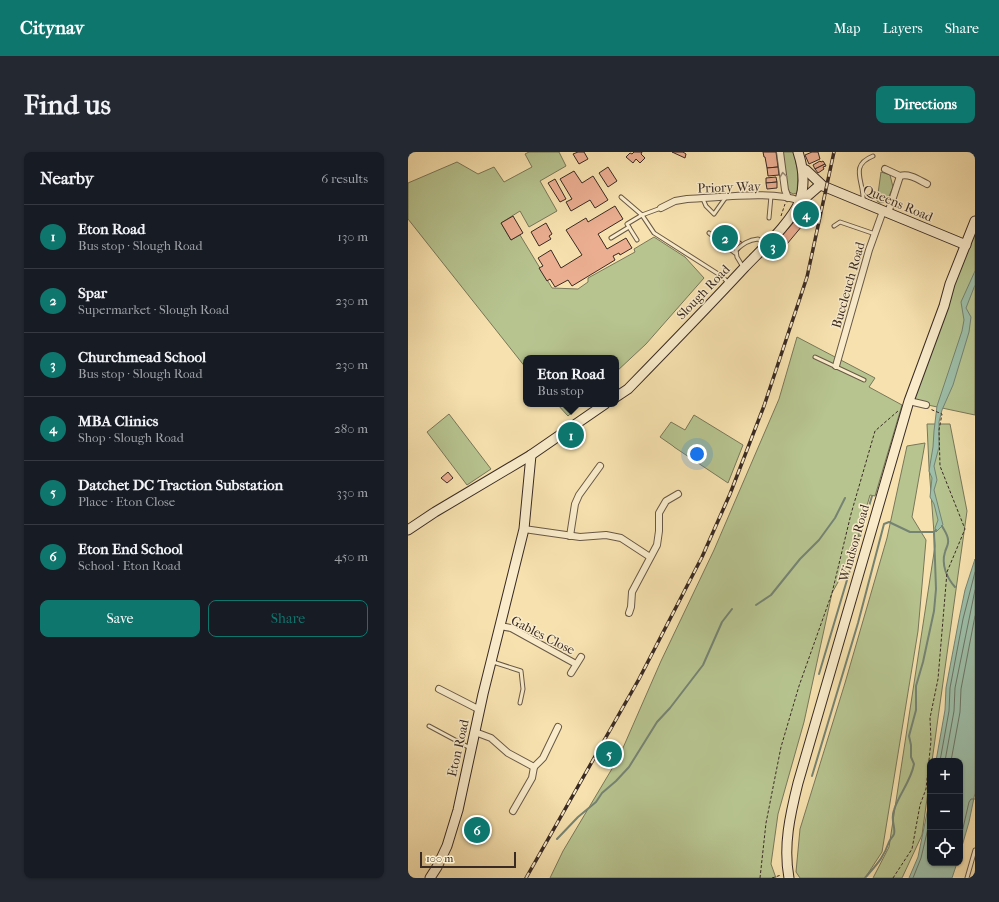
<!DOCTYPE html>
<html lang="en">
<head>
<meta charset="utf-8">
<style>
	body { margin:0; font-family:"IM FELL French Canon",serif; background:#242831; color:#f1f3f6 }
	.controls { position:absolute; right:12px; bottom:12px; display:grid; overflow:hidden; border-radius:8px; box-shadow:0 1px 3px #0004 }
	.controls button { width:36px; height:36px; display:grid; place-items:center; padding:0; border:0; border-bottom:1px solid #363941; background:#171b24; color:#f1f3f6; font:20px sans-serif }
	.scale { position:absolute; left:12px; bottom:10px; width:96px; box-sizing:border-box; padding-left:4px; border:2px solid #392a24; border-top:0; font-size:11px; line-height:14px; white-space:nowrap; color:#392a24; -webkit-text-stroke:3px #faeccb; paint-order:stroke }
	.you { position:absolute; left:289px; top:302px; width:14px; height:14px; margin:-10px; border:3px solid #fff; border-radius:50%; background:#1a73e8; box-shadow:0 0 0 6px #1a73e833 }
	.badge { display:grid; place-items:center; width:26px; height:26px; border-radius:50%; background:#0f766e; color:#fff; font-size:13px; font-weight:700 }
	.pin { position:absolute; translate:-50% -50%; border:2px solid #fff; box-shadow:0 1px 4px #0006 }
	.popup { position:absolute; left:115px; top:203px; width:96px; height:52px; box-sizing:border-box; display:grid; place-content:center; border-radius:8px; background:#171b24; filter:drop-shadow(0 1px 3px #0005); font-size:13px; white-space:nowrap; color:#9ea1a6 }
	.popup b { font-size:15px; color:#f1f3f6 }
	.popup::after { content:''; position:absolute; left:50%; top:100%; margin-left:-8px; border:8px solid transparent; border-top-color:#171b24 }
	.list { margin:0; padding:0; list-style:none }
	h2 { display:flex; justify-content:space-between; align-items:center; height:52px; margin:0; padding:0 16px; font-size:17px }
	h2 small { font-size:13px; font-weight:400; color:#9ea1a6 }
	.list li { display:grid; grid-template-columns:26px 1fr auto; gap:12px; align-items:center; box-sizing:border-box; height:64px; padding:0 16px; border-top:1px solid #363941 }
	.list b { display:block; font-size:15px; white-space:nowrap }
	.list p { margin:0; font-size:13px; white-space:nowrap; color:#9ea1a6 }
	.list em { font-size:13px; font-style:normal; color:#9ea1a6 }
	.actions { display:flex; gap:8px; padding:12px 16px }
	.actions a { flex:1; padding:9px 0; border:1px solid #0f766e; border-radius:8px; text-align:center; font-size:14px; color:#0f766e }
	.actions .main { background:#0f766e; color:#fff }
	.icon { flex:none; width:22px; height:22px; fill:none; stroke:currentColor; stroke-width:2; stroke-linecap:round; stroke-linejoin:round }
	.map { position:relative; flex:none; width:567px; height:726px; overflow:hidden; border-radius:8px }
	header { display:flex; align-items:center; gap:24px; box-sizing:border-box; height:56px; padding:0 20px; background:#0f766e; color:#fff }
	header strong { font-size:19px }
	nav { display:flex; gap:22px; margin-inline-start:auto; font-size:14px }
	.intro { display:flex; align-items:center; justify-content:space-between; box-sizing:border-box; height:96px; padding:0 24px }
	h1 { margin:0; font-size:28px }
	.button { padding:10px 18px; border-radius:8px; background:#0f766e; color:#fff; font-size:14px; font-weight:700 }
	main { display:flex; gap:24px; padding:0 24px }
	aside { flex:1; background:#171b24; border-radius:8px; box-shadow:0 1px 3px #0004 }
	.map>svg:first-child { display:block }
</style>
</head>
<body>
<header>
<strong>Citynav</strong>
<nav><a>Map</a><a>Layers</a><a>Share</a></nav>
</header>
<div class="intro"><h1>Find us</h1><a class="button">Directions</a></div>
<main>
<aside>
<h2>Nearby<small>6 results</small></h2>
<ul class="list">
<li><span class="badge">1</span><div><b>Eton Road</b><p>Bus stop · Slough Road</p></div><em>130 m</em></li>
<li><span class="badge">2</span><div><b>Spar</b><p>Supermarket · Slough Road</p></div><em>230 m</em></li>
<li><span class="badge">3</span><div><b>Churchmead School</b><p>Bus stop · Slough Road</p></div><em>230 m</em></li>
<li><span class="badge">4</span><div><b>MBA Clinics</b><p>Shop · Slough Road</p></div><em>280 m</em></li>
<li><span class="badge">5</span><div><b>Datchet DC Traction Substation</b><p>Place · Eton Close</p></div><em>330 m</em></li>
<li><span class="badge">6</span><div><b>Eton End School</b><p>School · Eton Road</p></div><em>450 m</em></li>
</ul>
<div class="actions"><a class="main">Save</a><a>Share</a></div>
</aside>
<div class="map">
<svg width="567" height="726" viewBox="0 0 567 726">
	<rect width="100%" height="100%" fill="#f7e2af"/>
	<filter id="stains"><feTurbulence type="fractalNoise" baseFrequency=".005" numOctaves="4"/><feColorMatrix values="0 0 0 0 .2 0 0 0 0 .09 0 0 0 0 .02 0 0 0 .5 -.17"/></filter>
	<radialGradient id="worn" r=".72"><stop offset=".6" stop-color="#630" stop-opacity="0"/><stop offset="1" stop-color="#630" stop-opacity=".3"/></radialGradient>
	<!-- green -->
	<g fill="#b7c490" stroke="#78775a">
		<path d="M 121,0 L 151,0 L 158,14 L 132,29 L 149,59 L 121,75 L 112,59 L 93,71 L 103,88 L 112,83 L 144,136 L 170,137 L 180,130 L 180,126 L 227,100 L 226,97 L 246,85 L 277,105 L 296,126 L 238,192 L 208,220 L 208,206 L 118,206 L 118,216 L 0,67 L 0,31 L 49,10 L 70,22 L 86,15 L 96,30 L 124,15 L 117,2 Z"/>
		<path d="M 373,0 L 386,0 L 390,21 L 389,41 L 385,42 L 380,39 Z"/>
		<path d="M 473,20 L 482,23 L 485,35 L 479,49 L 472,51 L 469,49 Z"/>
		<path d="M 567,71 L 567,263 L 501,249 Z"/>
		<path d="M 389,185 L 467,226 L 461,235 L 494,253 L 467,344 L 462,343 L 445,403 L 424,441 L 396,570 L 370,662 L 363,712 L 368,726 L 142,726 L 155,699 L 211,605 L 253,509 L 306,398 L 371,247 Z"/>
		<path d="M 149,252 L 173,252 L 160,264 Z"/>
		<path d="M 41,262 L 83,317 L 59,333 L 19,280 Z"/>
		<path d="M 286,263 L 335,293 L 320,331 L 266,295 L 265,294 L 252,285 L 263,270 L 277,278 Z"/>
		<path d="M 519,272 L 542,272 L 559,359 L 524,609 L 522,609 L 522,625 L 514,683 L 494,726 L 465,726 L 481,695 L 527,394 L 521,315 Z"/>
		<path d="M 517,291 L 504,365 L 518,388 L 510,479 L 474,700 L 457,726 L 392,726 L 388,720 L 392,677 L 437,531 L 479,386 L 499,294 Z"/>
	</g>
	<!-- water -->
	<g fill="#9dbea8" stroke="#758373">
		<path d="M 567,119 L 567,133 L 558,156 L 563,165 L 561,180 L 545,233 L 534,258 L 531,270 L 531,295 L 526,314 L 529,328 L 526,338 L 535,373 L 528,380 L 527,376 L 530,368 L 526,352 L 522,345 L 524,326 L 521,319 L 525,295 L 526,279 L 529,254 L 554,179 L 556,168 L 553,150 Z"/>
		<path d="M 567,407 L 567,641 L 561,670 L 552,701 L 552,609 L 528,609 L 537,558 L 538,536 L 551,467 L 557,438 Z"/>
		<path d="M 522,646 L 522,711 L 549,711 L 544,726 L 501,726 L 510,705 Z"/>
	</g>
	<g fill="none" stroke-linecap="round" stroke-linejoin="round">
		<!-- shore -->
		<g stroke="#6b7466" stroke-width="1">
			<path d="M 532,609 L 541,559 L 542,536 L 555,467 L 567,420"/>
			<path d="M 537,609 L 546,559 L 547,536 L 567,438"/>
			<path d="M 543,609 L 552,560 L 553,537 L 567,464"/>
			<path d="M 552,689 L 561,650 L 563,647 L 567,647"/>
			<path d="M 505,726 L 513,706 L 522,668"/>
		</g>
		<!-- stream -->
		<g stroke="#758373" stroke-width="2">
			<path d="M 534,374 C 536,378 540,383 540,388 C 541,392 538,396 537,400 C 533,413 539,426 547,435"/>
			<path d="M 348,453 L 363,443 L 392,407 L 411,388 L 427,366 L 437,346"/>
			<path d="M 411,522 L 464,344"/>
			<path d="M 404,624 L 450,471 L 476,372 L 481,370 L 502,380 L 526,380"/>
			<path d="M 149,687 L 170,665 L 188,650 L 194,641 L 208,629 L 221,615 L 249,570 L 262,556 L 295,513 L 314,470 L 324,457"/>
			<path d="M 457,726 C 468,713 475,707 481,690 C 482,687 485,685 486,682 C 488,675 482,668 486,658 C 491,642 503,629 506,612 L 503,605 L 503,593 L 501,584 L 508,558 L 508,534 L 515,510 L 526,459 L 528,437 L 526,380 L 528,378"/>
		</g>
	</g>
	<!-- building -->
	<g fill="#ebae91" stroke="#392a24">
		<path d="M 170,0 L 176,0 L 180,7 L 171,12 L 165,2 Z"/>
		<path d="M 226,0 L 234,0 L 233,2 L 237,6 L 232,11 L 228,7 L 225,11 L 218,5 L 222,1 L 224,2 Z"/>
		<path d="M 264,0 L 275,0 L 278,2 L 277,6 Z"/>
		<path d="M 355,0 L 368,0 L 370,15 L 359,16 L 357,5 L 356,5 Z"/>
		<path d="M 404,0 L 410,0 L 412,7 L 401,12 L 397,3 Z"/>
		<path d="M 412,9 L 413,10 L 415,9 L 417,12 L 407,17 L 405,13 Z"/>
		<path d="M 417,12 L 418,14 L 415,15 L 416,17 L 410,21 L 407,17 Z"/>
		<path d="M 200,15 L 209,29 L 200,35 L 191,21 Z"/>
		<path d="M 370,15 L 371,23 L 360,24 L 359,16 Z"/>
		<path d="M 166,19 L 174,31 L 185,24 L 200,48 L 187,56 L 182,48 L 163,59 L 158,50 L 164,47 L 152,27 Z"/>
		<path d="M 368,25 L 369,30 L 358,31 L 358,26 Z"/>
		<path d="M 147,27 L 158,47 L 152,50 L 140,31 Z"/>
		<path d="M 369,30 L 369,36 L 359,37 L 358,31 Z"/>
		<path d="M 207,54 L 215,67 L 190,82 L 199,97 L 218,86 L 224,96 L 212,103 L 211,101 L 205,104 L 207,108 L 164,134 L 160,128 L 147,135 L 142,127 L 139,129 L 131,116 L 135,114 L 130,106 L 143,98 L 153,116 L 174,103 L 158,78 L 178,66 L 180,70 Z"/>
		<path d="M 392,63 L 399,68 L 379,92 L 372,86 Z"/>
		<path d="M 105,64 L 115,81 L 103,88 L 93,71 Z"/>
		<path d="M 138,71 L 144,82 L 141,84 L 143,87 L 131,94 L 123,80 Z"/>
		<path d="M 318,81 L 322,84 L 316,90 L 313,87 Z"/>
		<path d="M 321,84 L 325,88 L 327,85 L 336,92 L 330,100 L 321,93 L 322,91 L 318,88 Z"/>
		<path d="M 40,320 L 45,326 L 39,331 L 33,326 Z"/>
		<path d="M 203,590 L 210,594 L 199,613 L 192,610 Z"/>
	</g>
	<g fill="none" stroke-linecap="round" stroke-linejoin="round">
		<defs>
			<g id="lane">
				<path d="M 213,45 L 234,63 L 253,56"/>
				<path d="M 295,47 L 298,54 L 306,62 L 318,45"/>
				<path d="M 455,50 C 457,30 440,14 465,4"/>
				<path d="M 361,66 L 363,44"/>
				<path d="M 426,74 L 432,70 L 467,82"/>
				<path d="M 301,81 L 327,101"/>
				<path d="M 203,86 L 221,75"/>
				<path d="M 229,88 L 219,72 L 234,63 L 246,81 L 315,125 L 320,131"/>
				<path d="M 335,115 L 329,105 L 328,98 C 335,92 340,88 350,87 L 357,92"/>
				<path d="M 407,205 L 456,228"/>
				<path d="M 85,510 L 113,519 L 115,537 L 112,551"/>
				<path d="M 21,574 L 62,596"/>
				<path d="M 559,726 L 567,698"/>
			</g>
			<g id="street">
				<path d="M 372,0 L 377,38 L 380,46"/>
				<path d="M 477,17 L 492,24 C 501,21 511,28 519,32"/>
				<path d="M 253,56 L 267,49 L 279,47 C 309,46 365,38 392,49"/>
				<path d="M 480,61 L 492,24"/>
				<path d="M 428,214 L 461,98 L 475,59"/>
				<path d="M 501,249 L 518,253"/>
				<path d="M 116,377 L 172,385 L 198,383 L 213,386 L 242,405"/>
				<path d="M 162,384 L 167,352 L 171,343 L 192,314"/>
				<path d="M 221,461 L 223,455 L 224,440 L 249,393 L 251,379 L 251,361 L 258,349 L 270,342"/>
				<path d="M 92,474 L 103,476 L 168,512"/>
				<path d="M 163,521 L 173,505"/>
				<path d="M 31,537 L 72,558"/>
				<path d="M 67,580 L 83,586 L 100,601 L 126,615"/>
				<path d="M 105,659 L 124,626 L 126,615 L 135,606 L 150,575"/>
			</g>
			<g id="secondary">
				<path d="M 395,17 L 398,18 L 415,34 L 558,93"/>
				<path d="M 393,47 L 397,46 L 412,33"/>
				<path d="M 208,245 L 220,237 C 259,197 298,157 336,116 C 352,99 385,69 392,48 C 397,33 395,15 390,0"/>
				<path d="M 0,378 L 27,360 L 123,303 L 197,252"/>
				<path d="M 22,726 L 29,715 L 39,694 L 50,658 L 75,542 L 116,377 L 123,303"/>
				<path d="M 381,726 C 375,694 382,663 390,631 L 501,249 L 536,154 L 542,132 L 567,69"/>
			</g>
		</defs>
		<!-- lane casing -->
		<use href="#lane" stroke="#685847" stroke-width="5"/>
		<!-- street casing -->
		<use href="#street" stroke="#685847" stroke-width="8"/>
		<!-- secondary casing -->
		<use href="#secondary" stroke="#392a24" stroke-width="11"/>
		<!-- path -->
		<g stroke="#392a24" stroke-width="1" stroke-dasharray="3 2" stroke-linecap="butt">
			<path d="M 373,64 L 377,52"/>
			<path d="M 352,726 L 358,671 L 373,595 L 391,534 L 424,441 L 443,362 L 467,279 L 490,259"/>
			<path d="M 364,726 L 373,723"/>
			<path d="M 485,726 L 504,697 L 512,653 L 518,637 L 523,589 L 522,566 L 530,527 L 539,420 L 557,377 L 532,314 L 531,278 L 534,262 L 522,257"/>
		</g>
		<!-- lane -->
		<use href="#lane" stroke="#faeccb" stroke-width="3"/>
		<!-- street -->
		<use href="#street" stroke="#faeccb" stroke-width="6"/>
		<!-- secondary -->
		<use href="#secondary" stroke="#faeccb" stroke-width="9"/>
		<defs>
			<path id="rail" d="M 118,726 L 231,527 L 294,405 L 322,342 L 356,254 L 399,125 L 426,0"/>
		</defs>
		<!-- rail casing -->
		<use href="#rail" stroke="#392a24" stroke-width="3.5"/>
		<!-- rail -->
		<use href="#rail" stroke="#faeccb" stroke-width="2" stroke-dasharray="6" stroke-linecap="butt"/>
	</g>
	<!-- one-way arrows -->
	<defs><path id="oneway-chevron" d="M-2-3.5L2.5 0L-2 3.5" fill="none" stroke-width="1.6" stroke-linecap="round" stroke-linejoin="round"/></defs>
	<use stroke="#9a8b78" href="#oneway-chevron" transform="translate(375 23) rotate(-98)"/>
	<g text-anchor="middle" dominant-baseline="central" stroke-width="3" stroke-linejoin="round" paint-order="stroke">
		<!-- street labels -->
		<g font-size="13" fill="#392a24" stroke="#faeccb">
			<text transform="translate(321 35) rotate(-2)">Priory Way</text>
			<text transform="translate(490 51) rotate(23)">Queens Road</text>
			<text transform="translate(440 133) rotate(-74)">Buccleuch Road</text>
			<text transform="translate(295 140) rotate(-46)">Slough Road</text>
			<text transform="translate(446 391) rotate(-74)">Windsor Road</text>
			<text transform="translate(135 483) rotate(27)">Gables Close</text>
			<text transform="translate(50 596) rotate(-77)">Eton Road</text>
		</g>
	</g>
	<rect width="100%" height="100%" filter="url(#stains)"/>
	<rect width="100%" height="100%" fill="url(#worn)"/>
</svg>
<div class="controls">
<button>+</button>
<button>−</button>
<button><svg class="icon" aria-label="locate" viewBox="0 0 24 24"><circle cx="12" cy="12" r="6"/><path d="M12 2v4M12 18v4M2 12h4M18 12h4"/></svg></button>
</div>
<div class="scale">100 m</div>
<div class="you"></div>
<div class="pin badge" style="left:163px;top:283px">1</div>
<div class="popup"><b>Eton Road</b>Bus stop</div>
<div class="pin badge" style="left:317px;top:86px">2</div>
<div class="pin badge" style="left:365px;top:94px">3</div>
<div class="pin badge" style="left:398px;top:62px">4</div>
<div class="pin badge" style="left:201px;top:602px">5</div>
<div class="pin badge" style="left:69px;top:678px">6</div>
</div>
</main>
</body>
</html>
